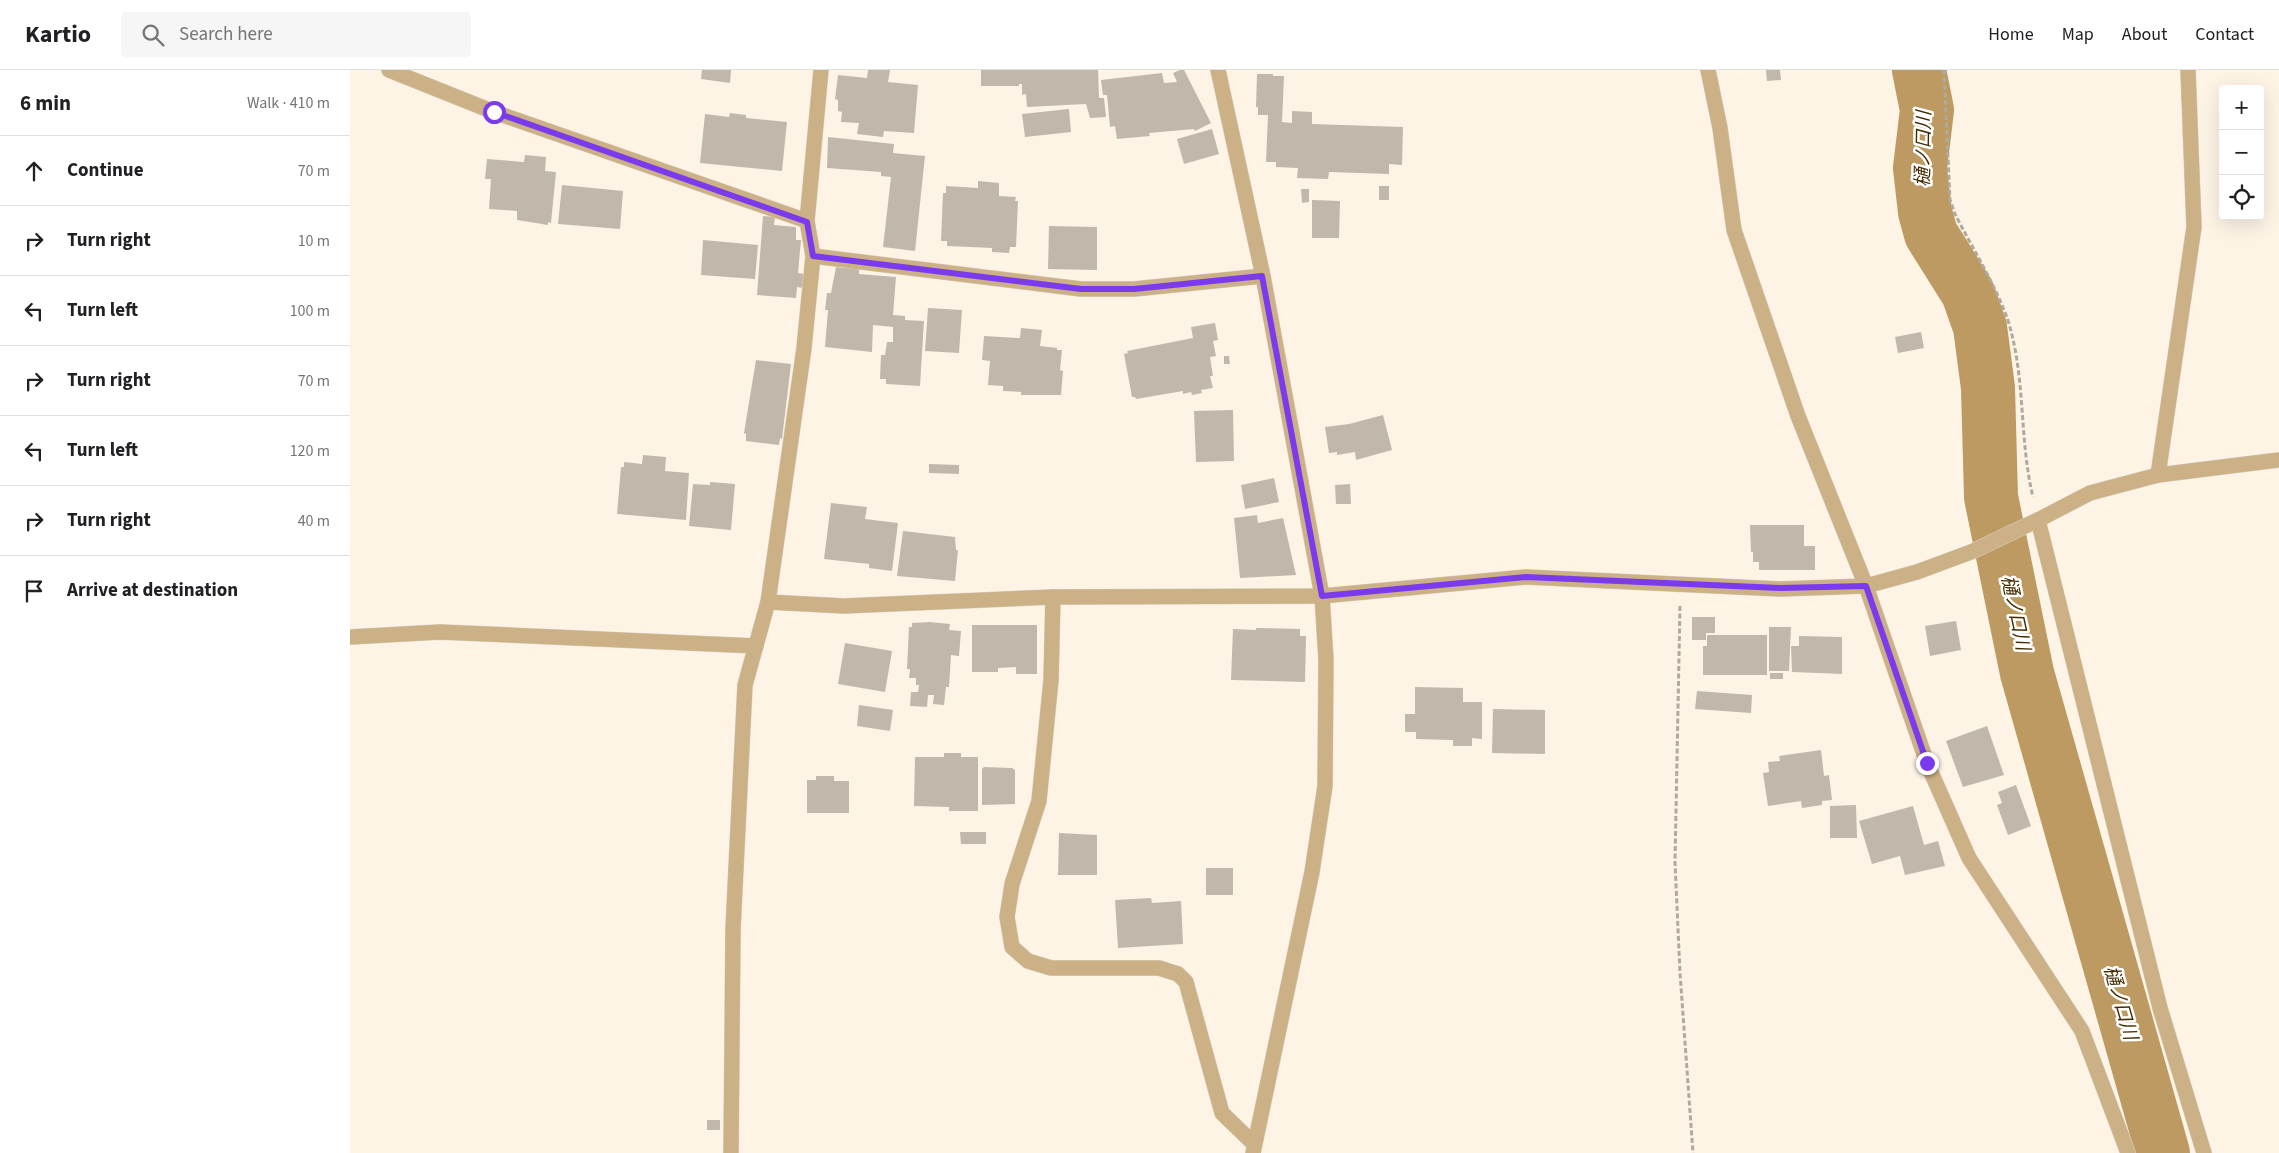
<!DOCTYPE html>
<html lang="en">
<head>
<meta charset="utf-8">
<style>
	body { margin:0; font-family:"Source Sans 3","Noto Sans JP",sans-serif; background:#f6f6f6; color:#202124 }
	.controls { position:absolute; right:15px; top:15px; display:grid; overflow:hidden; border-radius:5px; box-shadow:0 5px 20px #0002 }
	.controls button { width:45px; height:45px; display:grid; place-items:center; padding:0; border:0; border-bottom:1px solid #e0e0e0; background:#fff; color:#202124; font:25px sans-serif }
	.stop { position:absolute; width:15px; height:15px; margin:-11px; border:4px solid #7c3aed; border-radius:50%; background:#fff }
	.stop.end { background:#7c3aed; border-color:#fff; box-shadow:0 1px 5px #0008 }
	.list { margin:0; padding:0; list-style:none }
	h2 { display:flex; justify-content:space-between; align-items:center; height:65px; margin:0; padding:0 20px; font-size:21px }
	h2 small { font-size:16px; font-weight:400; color:#757577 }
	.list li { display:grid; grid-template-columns:32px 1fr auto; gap:15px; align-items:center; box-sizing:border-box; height:70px; padding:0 20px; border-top:1px solid #e0e0e0 }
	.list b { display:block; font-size:19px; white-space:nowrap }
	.list em { font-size:16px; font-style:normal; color:#757577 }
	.icon { flex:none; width:28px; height:28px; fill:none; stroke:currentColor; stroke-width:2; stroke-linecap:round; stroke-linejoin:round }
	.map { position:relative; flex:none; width:1929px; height:1083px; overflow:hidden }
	header { display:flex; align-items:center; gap:30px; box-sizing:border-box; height:70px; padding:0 25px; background:#fff; border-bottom:1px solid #e0e0e0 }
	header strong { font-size:24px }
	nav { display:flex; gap:28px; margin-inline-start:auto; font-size:18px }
	.search { width:350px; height:45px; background:#f6f6f6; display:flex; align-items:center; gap:12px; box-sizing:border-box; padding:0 18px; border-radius:5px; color:#757577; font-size:19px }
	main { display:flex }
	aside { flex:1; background:#fff }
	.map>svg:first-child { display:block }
</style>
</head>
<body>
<header>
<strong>Kartio</strong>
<div class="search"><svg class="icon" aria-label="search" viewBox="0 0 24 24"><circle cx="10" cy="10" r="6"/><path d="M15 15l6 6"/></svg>Search here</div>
<nav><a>Home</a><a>Map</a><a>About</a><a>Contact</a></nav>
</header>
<main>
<aside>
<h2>6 min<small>Walk · 410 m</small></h2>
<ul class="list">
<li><svg class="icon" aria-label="ahead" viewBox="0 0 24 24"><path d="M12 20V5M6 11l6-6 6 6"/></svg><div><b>Continue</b></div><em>70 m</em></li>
<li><svg class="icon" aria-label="right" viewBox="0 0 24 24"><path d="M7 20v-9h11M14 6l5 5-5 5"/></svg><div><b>Turn right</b></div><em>10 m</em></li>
<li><svg class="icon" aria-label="left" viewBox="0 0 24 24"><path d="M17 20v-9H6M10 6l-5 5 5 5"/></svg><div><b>Turn left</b></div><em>100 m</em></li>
<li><svg class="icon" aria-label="right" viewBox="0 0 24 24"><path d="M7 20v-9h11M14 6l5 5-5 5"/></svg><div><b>Turn right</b></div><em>70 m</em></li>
<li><svg class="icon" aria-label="left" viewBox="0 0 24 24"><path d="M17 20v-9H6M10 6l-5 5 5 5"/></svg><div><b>Turn left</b></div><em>120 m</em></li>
<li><svg class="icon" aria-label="right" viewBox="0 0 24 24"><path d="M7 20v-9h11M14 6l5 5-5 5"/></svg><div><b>Turn right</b></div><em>40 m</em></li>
<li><svg class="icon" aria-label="arrive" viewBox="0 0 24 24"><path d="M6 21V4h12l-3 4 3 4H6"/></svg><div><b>Arrive at destination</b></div></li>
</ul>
</aside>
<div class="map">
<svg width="1929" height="1083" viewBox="0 0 1929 1083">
	<rect width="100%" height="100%" fill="#fdf4e6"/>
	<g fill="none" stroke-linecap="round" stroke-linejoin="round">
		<!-- river -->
		<path stroke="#bc9a62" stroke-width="54" d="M 1569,0 L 1577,40 L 1570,98 L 1575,142 L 1581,164 L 1618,223 L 1630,257 L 1638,318 L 1641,427 L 1677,603 L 1813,1083"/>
	</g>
	<!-- building -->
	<g fill="#c1b8ab">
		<path d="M 352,0 L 381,0 L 380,13 L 351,9 Z"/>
		<path d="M 518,0 L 540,0 L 538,12 L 568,15 L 564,63 L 534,61 L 533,67 L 507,64 L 509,53 L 491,52 L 492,42 L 488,41 L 488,30 L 485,29 L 488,5 L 517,8 Z"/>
		<path d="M 631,0 L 748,0 L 749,28 L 754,28 L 756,47 L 740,48 L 736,34 L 677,37 L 676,24 L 672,25 L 672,14 L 669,14 L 669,16 L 631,16 Z"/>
		<path d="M 830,0 L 834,0 L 861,53 L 845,61 L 844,59 L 799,63 L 800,66 L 767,69 L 765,56 L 760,57 L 757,25 L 753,25 L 751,10 L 812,3 L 814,13 L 827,12 L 823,3 Z"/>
		<path d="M 1416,0 L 1430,0 L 1431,10 L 1417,11 Z"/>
		<path d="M 907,4 L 923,4 L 923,6 L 934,6 L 932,52 L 942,53 L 942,41 L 962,42 L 962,54 L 1053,57 L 1052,95 L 1039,94 L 1039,104 L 979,102 L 978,109 L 947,108 L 948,98 L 926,97 L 926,92 L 916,92 L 918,45 L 908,45 L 908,37 L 906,37 Z"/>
		<path d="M 719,39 L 721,62 L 675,67 L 672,44 Z"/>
		<path d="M 380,43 L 396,45 L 396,48 L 437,52 L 432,101 L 350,93 L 355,44 L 379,47 Z"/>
		<path d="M 862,59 L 869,84 L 834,94 L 827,69 Z"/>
		<path d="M 478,67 L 544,74 L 543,83 L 575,86 L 565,181 L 533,177 L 541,107 L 531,106 L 531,102 L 477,98 Z"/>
		<path d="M 175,85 L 196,87 L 195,101 L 206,102 L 201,153 L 198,152 L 198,155 L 167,150 L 167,141 L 139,139 L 141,109 L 135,109 L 137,89 L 174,92 Z"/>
		<path d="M 628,111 L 649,113 L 649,126 L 666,127 L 665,131 L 668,131 L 666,177 L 660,177 L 659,183 L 642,182 L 642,178 L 597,176 L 597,171 L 591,171 L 593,123 L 596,123 L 596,116 L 628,118 Z"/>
		<path d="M 212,115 L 273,121 L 270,159 L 208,154 Z"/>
		<rect x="1029" y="116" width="10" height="14"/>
		<path d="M 951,119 L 959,119 L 959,132 L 952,133 Z"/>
		<path d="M 962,130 L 990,131 L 989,168 L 962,168 Z"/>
		<path d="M 413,146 L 425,147 L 424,155 L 446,157 L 446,170 L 451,170 L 448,203 L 454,204 L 453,218 L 447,217 L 446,228 L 407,225 Z"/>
		<path d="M 699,156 L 747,157 L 747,200 L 698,199 Z"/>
		<path d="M 353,170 L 408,175 L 405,209 L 351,205 Z"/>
		<path d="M 486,197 L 509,199 L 509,204 L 546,207 L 543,245 L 555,246 L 555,250 L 574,251 L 570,316 L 536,314 L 536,309 L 530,309 L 531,285 L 535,285 L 537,272 L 543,272 L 543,257 L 523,255 L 522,282 L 475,277 L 478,240 L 475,240 L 477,223 L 481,223 Z"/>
		<path d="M 578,238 L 612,240 L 609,283 L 575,281 Z"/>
		<path d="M 865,253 L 868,270 L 863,271 L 866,286 L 860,287 L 863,306 L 860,306 L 863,318 L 851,320 L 852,323 L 842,325 L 841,322 L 833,324 L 833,321 L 786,329 L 785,327 L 782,327 L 774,284 L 778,283 L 777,281 L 843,268 L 841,257 Z"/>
		<path d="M 671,258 L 692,260 L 690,276 L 707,278 L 707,280 L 712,280 L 710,300 L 713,301 L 711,325 L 671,325 L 671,322 L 653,321 L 653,316 L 638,315 L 640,291 L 632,290 L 634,266 L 670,268 Z"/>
		<path d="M 1571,262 L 1574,278 L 1548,283 L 1545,267 Z"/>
		<path d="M 874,286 L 879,286 L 880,294 L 874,294 Z"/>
		<path d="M 406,290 L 441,294 L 432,369 L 430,368 L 429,375 L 396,371 L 396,364 L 394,363 Z"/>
		<path d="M 883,340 L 884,391 L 846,392 L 844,341 Z"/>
		<path d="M 1033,345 L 1042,380 L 1006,390 L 1005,382 L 987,385 L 987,382 L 979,383 L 975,357 L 999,354 Z"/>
		<path d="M 293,385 L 316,387 L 315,401 L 339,403 L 336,450 L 267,444 L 271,397 L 274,397 L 274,392 L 292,394 Z"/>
		<path d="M 579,394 L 609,395 L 609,404 L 579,403 Z"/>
		<path d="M 924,408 L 929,432 L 895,439 L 891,415 Z"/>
		<path d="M 360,412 L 385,414 L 381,460 L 339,456 L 343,414 L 360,415 Z"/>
		<path d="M 1000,414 L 1001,434 L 986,434 L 985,415 Z"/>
		<path d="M 481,433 L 517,437 L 515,449 L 548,453 L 542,501 L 519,498 L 519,494 L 474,489 Z"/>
		<path d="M 907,445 L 908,453 L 933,448 L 946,505 L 890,508 L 884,448 Z"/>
		<path d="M 1400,455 L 1454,455 L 1454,476 L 1465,476 L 1465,500 L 1409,500 L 1409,492 L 1403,492 L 1403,482 L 1401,482 Z"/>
		<path d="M 553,461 L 605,467 L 606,480 L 608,480 L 605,511 L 547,506 Z"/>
		<path d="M 1342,547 L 1365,547 L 1365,563 L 1356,563 L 1356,570 L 1342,570 Z"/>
		<path d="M 1606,551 L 1611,580 L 1580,586 L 1575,556 Z"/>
		<path d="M 580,552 L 600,554 L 599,560 L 611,561 L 609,586 L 601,585 L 599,617 L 596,617 L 594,635 L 583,634 L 584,625 L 578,625 L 577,637 L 560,636 L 561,622 L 568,622 L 569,615 L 566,615 L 566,608 L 559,608 L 560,599 L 557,599 L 559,557 L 562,557 L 562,553 Z"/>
		<path d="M 622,555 L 687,555 L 687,604 L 666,604 L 666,597 L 648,598 L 648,602 L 622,602 Z"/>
		<path d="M 1419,557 L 1441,557 L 1439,601 L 1419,601 Z"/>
		<path d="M 906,558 L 950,559 L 950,566 L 956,566 L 955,612 L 881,610 L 883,559 L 906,560 Z"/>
		<path d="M 1357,565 L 1417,565 L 1417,605 L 1353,605 L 1353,576 L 1357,576 Z"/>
		<path d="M 1449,566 L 1492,567 L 1492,604 L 1442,602 L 1441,576 L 1449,576 Z"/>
		<path d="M 495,573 L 542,581 L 535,622 L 488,614 Z"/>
		<rect x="1420" y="603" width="13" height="6"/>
		<path d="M 1065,617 L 1113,618 L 1113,632 L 1132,632 L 1132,669 L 1122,668 L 1122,676 L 1103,676 L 1103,670 L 1066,669 L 1066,662 L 1055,662 L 1055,644 L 1065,644 Z"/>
		<path d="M 1347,621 L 1402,625 L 1401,643 L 1345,639 Z"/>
		<path d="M 509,635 L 543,640 L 540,661 L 507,656 Z"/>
		<path d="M 1143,639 L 1195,640 L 1195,684 L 1142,683 Z"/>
		<path d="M 1637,656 L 1654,705 L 1613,717 L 1596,671 Z"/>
		<path d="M 1471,680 L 1474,706 L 1479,705 L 1482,730 L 1472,731 L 1472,735 L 1452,738 L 1451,731 L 1418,736 L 1413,703 L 1419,702 L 1418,692 L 1430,691 L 1429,686 Z"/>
		<path d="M 594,683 L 611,683 L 611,687 L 628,687 L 628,741 L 599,741 L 599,737 L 564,736 L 565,687 L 594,687 Z"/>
		<path d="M 634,697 L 662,698 L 665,700 L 665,734 L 632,735 L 632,699 Z"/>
		<path d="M 466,706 L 484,706 L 484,711 L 499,711 L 499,743 L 457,743 L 457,710 L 466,710 Z"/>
		<path d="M 1666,715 L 1681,756 L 1658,765 L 1647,735 L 1652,733 L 1648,722 Z"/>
		<path d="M 1506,735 L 1507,768 L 1480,768 L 1480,736 Z"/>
		<path d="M 1563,736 L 1574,775 L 1588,771 L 1595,796 L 1555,805 L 1550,786 L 1522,794 L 1509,751 Z"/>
		<path d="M 610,762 L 636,762 L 636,774 L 611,774 Z"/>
		<path d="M 709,763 L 747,765 L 747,805 L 708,805 Z"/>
		<rect x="856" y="798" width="27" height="27"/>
		<path d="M 801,828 L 802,833 L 831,831 L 833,874 L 768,878 L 765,830 Z"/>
		<rect x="357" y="1050" width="13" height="10"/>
	</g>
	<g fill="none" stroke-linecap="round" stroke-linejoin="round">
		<defs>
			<g id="minor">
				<path d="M 39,0 L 144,42 L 457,151"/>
				<path d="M 868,0 L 913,206 L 972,526 L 976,590 L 975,716 L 962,802 L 903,1083"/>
				<path d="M 1358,0 L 1370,58 L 1384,160 L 1448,346 L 1516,516 L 1577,693 L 1619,788 L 1732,961 L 1778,1083"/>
				<path d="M 463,186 L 731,219 L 784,219 L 913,206"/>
				<path d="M 1808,405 L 1844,157 L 1838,0"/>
				<path d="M 703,527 L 701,610 L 689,731 L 662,814 L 657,847 L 662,877 L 678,891 L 701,898 L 809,898 L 828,904 L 836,912 L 872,1043 L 904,1074"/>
				<path d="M 418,532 L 494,536 L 703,527 L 972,526 L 1176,507 L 1430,519 L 1516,516 L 1567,502 L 1621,482 L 1688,450"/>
				<path d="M 0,567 L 90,562 L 406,576"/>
				<path d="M 381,1083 L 383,859 L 395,615 L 418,532 L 454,278 L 463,186 L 457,151 L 471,0"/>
				<path d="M 1854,1083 L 1810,938 L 1688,450 L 1740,423 L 1808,405 L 1929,390"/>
			</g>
		</defs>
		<!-- minor casing -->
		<use href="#minor" stroke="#dad2c5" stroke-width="16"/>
		<!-- path -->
		<g stroke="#b0a99e" stroke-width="3" stroke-dasharray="5 2.5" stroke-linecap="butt">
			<path d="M 1594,0 L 1600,130 L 1605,144 C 1622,178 1654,228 1662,265 C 1675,318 1670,374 1683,427"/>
			<path d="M 1330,536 L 1325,792 L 1330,903 L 1343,1083"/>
		</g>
		<!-- minor -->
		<use href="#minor" stroke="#ccb186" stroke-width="15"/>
	</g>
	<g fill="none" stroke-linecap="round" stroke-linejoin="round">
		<!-- route -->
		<path stroke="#7c3aed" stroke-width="6" d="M 144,42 L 457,152 L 463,186 L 731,219 L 784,219 L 912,206 L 972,526 L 1176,507 L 1430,518 L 1516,516 L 1577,693"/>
	</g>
	<g text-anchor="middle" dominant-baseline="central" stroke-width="5" stroke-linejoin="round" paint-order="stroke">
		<!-- water labels -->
		<g font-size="19" font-style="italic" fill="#442c00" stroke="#fff">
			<text transform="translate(1574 79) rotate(-89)">樋ノ口川</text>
			<text transform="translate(1665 543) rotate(78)">樋ノ口川</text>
			<text transform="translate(1770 933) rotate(74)">樋ノ口川</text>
		</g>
	</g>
</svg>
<div class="controls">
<button>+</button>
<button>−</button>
<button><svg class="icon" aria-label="locate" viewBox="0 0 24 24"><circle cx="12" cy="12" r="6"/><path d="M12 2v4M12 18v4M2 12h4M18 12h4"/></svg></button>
</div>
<div class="stop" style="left:144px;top:42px"></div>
<div class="stop end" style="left:1577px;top:693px"></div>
</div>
</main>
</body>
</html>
